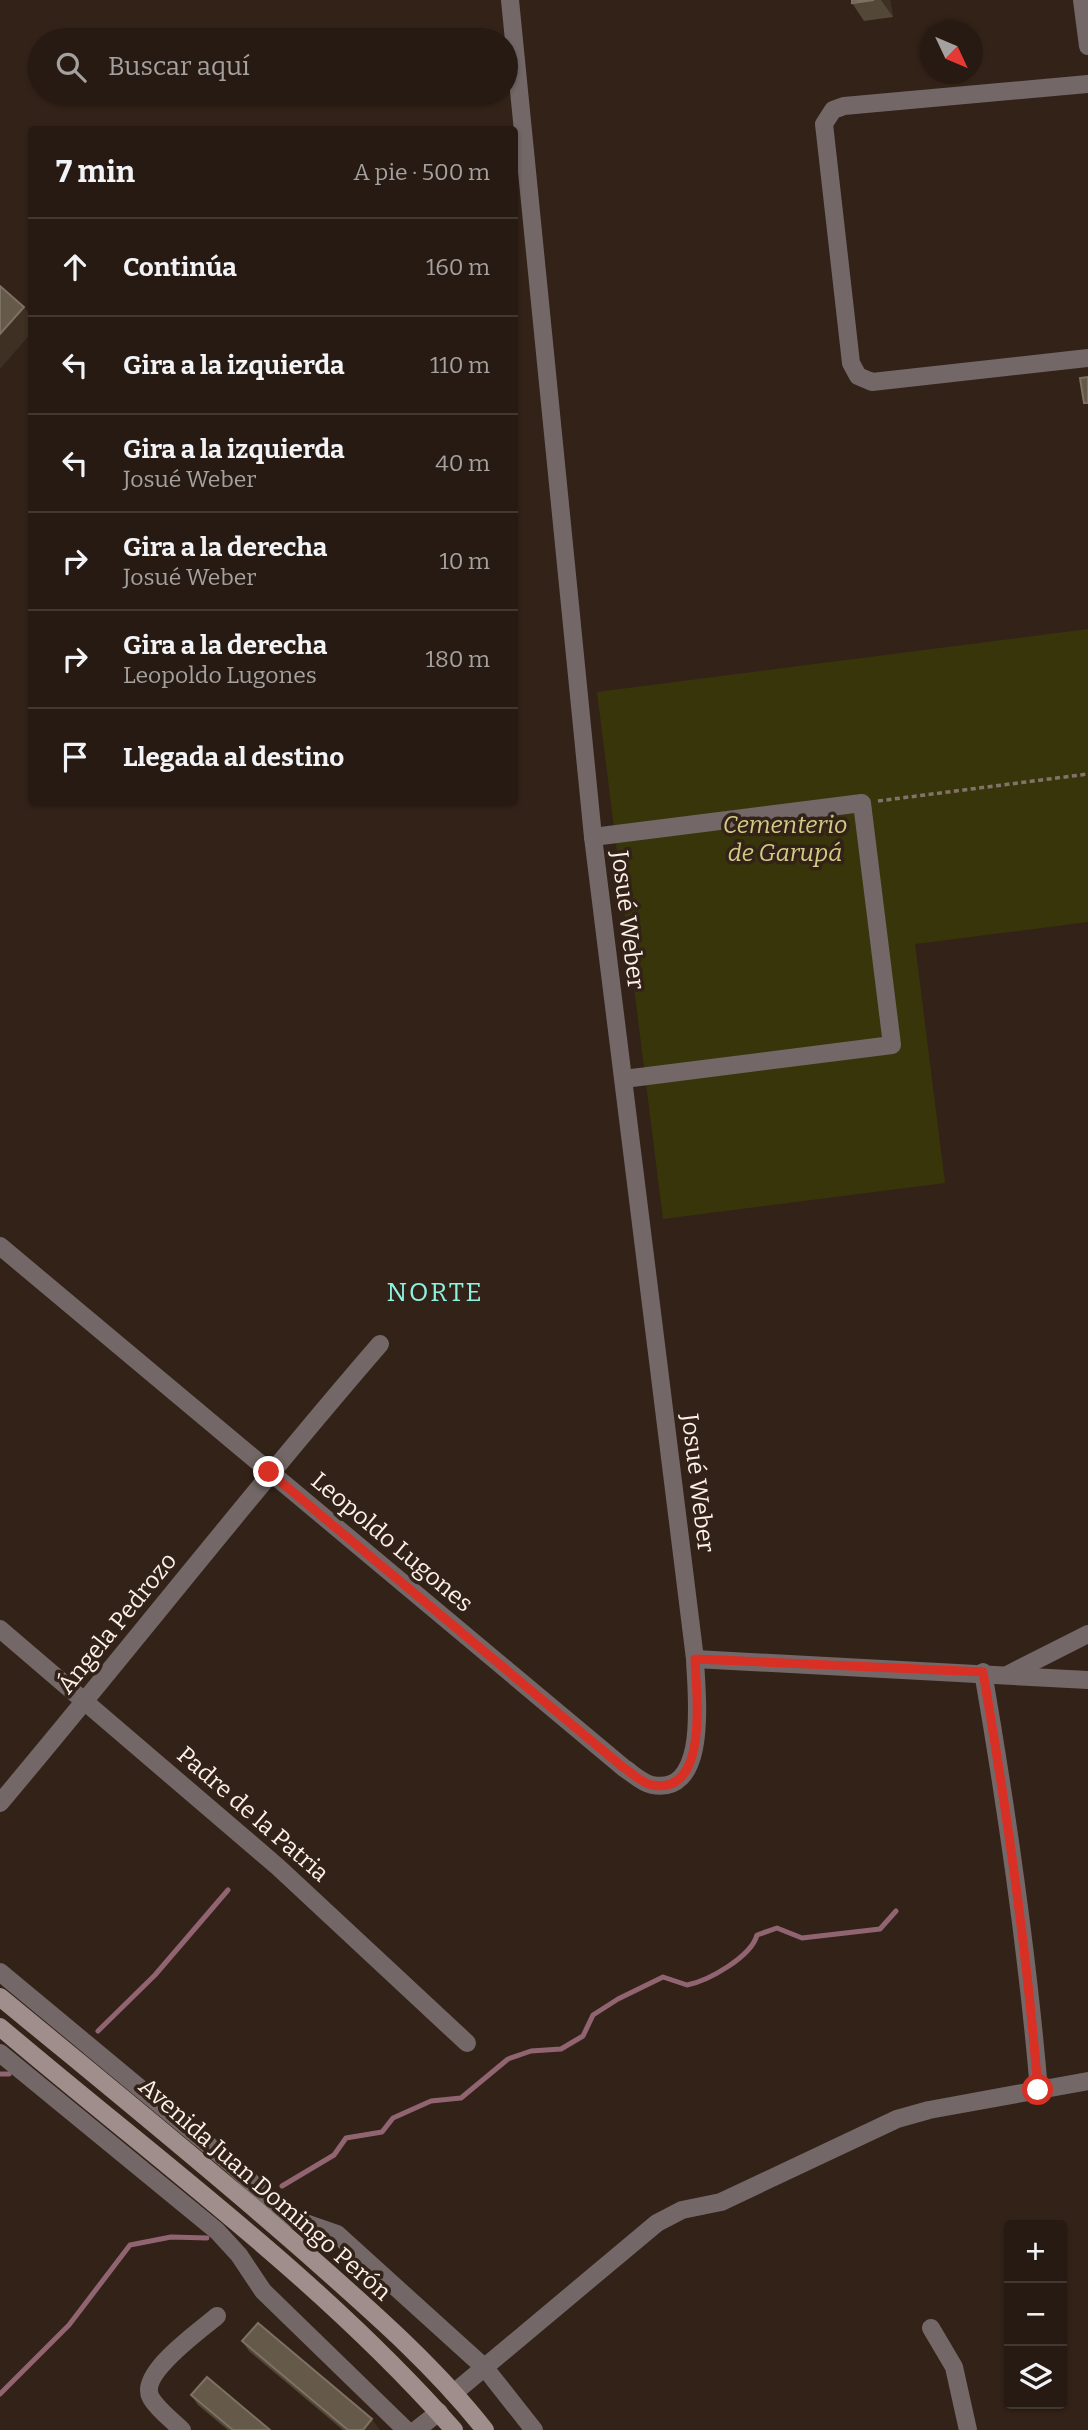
<!DOCTYPE html>
<html lang="es">
<head>
<meta charset="utf-8">
<style>
	body { margin:0; font-family:Bitter,serif; background:#322720; color:#f1f3f6 }
	.controls { position:absolute; right:21px; bottom:21px; display:grid; overflow:hidden; border-radius:7px; box-shadow:0 2px 5px #0004 }
	.controls button { width:63px; height:63px; display:grid; place-items:center; padding:0; border:0; border-bottom:2px solid #423832; background:#261a12; color:#f1f3f6; font:35px sans-serif }
	.compass { position:absolute; left:920px; top:21px; width:63px; height:63px; border-radius:50%; background:#261a12; box-shadow:0 2px 5px #0004; rotate:134deg }
	.stop { position:absolute; width:21px; height:21px; margin:-16px; border:5px solid #d93025; border-radius:50%; background:#fff }
	.stop.end { background:#d93025; border-color:#fff; box-shadow:0 2px 7px #0008 }
	.list { margin:0; padding:0; list-style:none }
	h2 { display:flex; justify-content:space-between; align-items:center; height:91px; margin:0; padding:0 28px; font-size:30px }
	h2 small { font-size:23px; font-weight:400; color:#a4a19f }
	.list li { display:grid; grid-template-columns:46px 1fr auto; gap:21px; align-items:center; box-sizing:border-box; height:98px; padding:0 28px; border-top:2px solid #423832 }
	.list b { display:block; font-size:26px; white-space:nowrap }
	.list p { margin:0; font-size:23px; white-space:nowrap; color:#a4a19f }
	.list em { font-size:23px; font-style:normal; color:#a4a19f }
	.icon { flex:none; width:38px; height:38px; fill:none; stroke:currentColor; stroke-width:2; stroke-linecap:round; stroke-linejoin:round }
	.map { position:relative; flex:none; width:1088px; height:2430px; overflow:hidden }
	.search { position:absolute; background:#261a12; box-shadow:0 2px 5px #0004; left:28px; top:28px; width:490px; height:77px; display:flex; align-items:center; gap:18px; box-sizing:border-box; padding:0 24px; border-radius:38px; color:#a4a19f; font-size:26px }
	.panel { position:absolute; background:#261a12; box-shadow:0 2px 5px #0004; left:28px; top:126px; width:490px; height:679px; border-radius:7px }
	.map>svg:first-child { display:block }
</style>
</head>
<body>
<div class="map">
<svg width="1088" height="2430" viewBox="0 0 1088 2430">
	<rect width="100%" height="100%" fill="#332218"/>
	<!-- green -->
	<path fill="#39350b" d="M 1088,629 L 1088,922 L 915,944 L 945,1183 L 663,1219 L 597,692 Z"/>
	<g fill="none" stroke-linecap="round" stroke-linejoin="round">
		<!-- stream -->
		<g stroke="#916471" stroke-width="5">
			<path d="M 98,2031 L 155,1975 L 228,1890"/>
			<path d="M 0,2074 L 9,2074"/>
			<path d="M 282,2186 L 334,2155 L 346,2138 L 382,2132 L 393,2118 L 431,2101 L 461,2098 L 508,2059 L 531,2051 L 561,2049 L 583,2036 L 593,2015 L 618,1999 L 663,1977 L 687,1985 C 708,1981 751,1957 757,1935 L 777,1928 L 802,1938 L 880,1929 L 896,1911"/>
			<path d="M 0,2394 L 69,2325 L 130,2245 L 171,2237 L 207,2238"/>
		</g>
		<!-- path -->
		<path stroke="#82736a" stroke-width="3.5" stroke-dasharray="5 3.5" stroke-linecap="butt" d="M 878,801 L 1088,774"/>
		<!-- street -->
		<g stroke="#736867" stroke-width="18">
			<path d="M 1082,0 L 1088,46"/>
			<path d="M 1088,84 L 844,106 L 833,110 L 824,124 L 851,363 L 858,376 L 872,382 L 1088,358"/>
			<path d="M 593,837 L 862,803 L 892,1045 L 624,1079"/>
			<path d="M 0,1246 L 624,1768 C 632,1773 642,1783 652,1785 C 710,1796 696,1692 695,1659 L 593,837 L 510,0"/>
			<path d="M 0,1629 L 278,1867 L 467,2043"/>
			<path d="M 695,1659 L 1088,1680"/>
			<path d="M 983,1672 C 1007,1811 1027,1949 1039,2090"/>
			<path d="M 1009,1674 L 1088,1634"/>
			<path d="M 0,1803 C 128,1651 250,1494 380,1344"/>
			<path d="M 0,1972 L 230,2163 L 291,2218 L 337,2234 L 485,2368 L 534,2430"/>
			<path d="M 0,2053 L 217,2231 L 239,2255 L 263,2291 L 406,2430"/>
			<path d="M 931,2328 L 954,2367 L 968,2430"/>
			<path d="M 455,2392 L 657,2223 L 682,2210 L 721,2202 L 897,2119 L 929,2110 L 1088,2081"/>
			<path d="M 182,2430 C 172,2420 158,2410 151,2398 C 137,2374 200,2331 217,2316"/>
			<path d="M 416,2430 L 439,2412"/>
		</g>
		<!-- secondary -->
		<g stroke="#9f8e8c" stroke-width="18">
			<path d="M 0,1997 C 103,2082 207,2166 307,2254 C 369,2309 433,2364 485,2430"/>
			<path d="M 0,2027 C 154,2158 320,2278 454,2430"/>
		</g>
	</g>
	<!-- wall -->
	<g fill="#534737">
		<path d="M 852,0 L 890,0 L 893,17 L 864,21 L 852,3 Z"/>
		<path d="M 242,2341 L 379,2429 L 378,2430 L 343,2430 L 249,2351 Z"/>
		<path d="M 191,2395 L 270,2430 L 228,2430 L 198,2405 Z"/>
	</g>
	<!-- shaded-wall -->
	<g fill="#3e3023">
		<path d="M 881,0 L 890,0 L 893,17 Z"/>
		<path d="M 24,307 L 32,317 L 32,332 L 0,369 L 0,334 Z"/>
		<path d="M 372,2419 L 379,2429 L 378,2430 L 363,2430 Z"/>
	</g>
	<!-- building -->
	<g fill="#65594a" stroke="#7d7163" stroke-width="2">
		<path d="M 852,0 L 874,0 L 852,3 Z"/>
		<path d="M 0,286 L 24,307 L 0,334 Z"/>
		<path d="M 1088,377 L 1088,403 L 1084,403 L 1080,378 Z"/>
		<path d="M 258,2323 L 372,2419 L 363,2430 L 348,2430 L 242,2341 Z"/>
		<path d="M 207,2377 L 270,2430 L 233,2430 L 191,2395 Z"/>
	</g>
	<g fill="none" stroke-linecap="round" stroke-linejoin="round">
		<!-- route -->
		<path stroke="#d93025" stroke-width="9" d="M 269,1472 L 624,1768 C 632,1773 642,1783 652,1785 C 710,1796 696,1692 695,1659 L 983,1672 C 1007,1811 1027,1949 1038,2090"/>
	</g>
	<g text-anchor="middle" dominant-baseline="central" stroke-width="7" stroke-linejoin="round" paint-order="stroke">
		<!-- park labels -->
		<g font-size="24" font-style="italic" fill="#d2cb84" stroke="#332218">
			<text x="785" y="825">Cementerio<tspan x="785" dy="28">de Garupá</tspan></text>
		</g>
		<!-- street labels -->
		<g font-size="24" fill="#fcf0e9" stroke="#332218">
			<text transform="translate(628 920) rotate(83)">Josué Weber</text>
			<text transform="translate(698 1483) rotate(83)">Josué Weber</text>
			<text transform="translate(392 1542) rotate(40)">Leopoldo Lugones</text>
			<text transform="translate(117 1623) rotate(-51)">Ángela Pedrozo</text>
			<text transform="translate(253 1814) rotate(41)">Padre de la Patria</text>
			<text transform="translate(265 2189) rotate(41)">Avenida Juan Domingo Perón</text>
		</g>
		<!-- neighbourhood labels -->
		<g font-size="26" letter-spacing="2" fill="#8df3e0" stroke="#332218">
			<text x="435" y="1292">NORTE</text>
		</g>
	</g>
</svg>
<div class="controls">
<button>+</button>
<button>−</button>
<button><svg class="icon" aria-label="layers" viewBox="0 0 24 24"><path d="M12 4l9 5-9 5-9-5zM3 14l9 5 9-5"/></svg></button>
</div>
<svg class="compass" viewBox="-18 -18 36 36"><path d="M0-13l5 13h-10z" fill="#e53935"/><path d="M0 13l5-13h-10z" fill="#a4a19f"/></svg>
<div class="stop" style="left:1038px;top:2090px"></div>
<div class="stop end" style="left:269px;top:1472px"></div>
<div class="search"><svg class="icon" aria-label="search" viewBox="0 0 24 24"><circle cx="10" cy="10" r="6"/><path d="M15 15l6 6"/></svg>Buscar aquí</div>
<section class="panel">
<h2>7 min<small>A pie · 500 m</small></h2>
<ul class="list">
<li><svg class="icon" aria-label="ahead" viewBox="0 0 24 24"><path d="M12 20V5M6 11l6-6 6 6"/></svg><div><b>Continúa</b></div><em>160 m</em></li>
<li><svg class="icon" aria-label="left" viewBox="0 0 24 24"><path d="M17 20v-9H6M10 6l-5 5 5 5"/></svg><div><b>Gira a la izquierda</b></div><em>110 m</em></li>
<li><svg class="icon" aria-label="left" viewBox="0 0 24 24"><path d="M17 20v-9H6M10 6l-5 5 5 5"/></svg><div><b>Gira a la izquierda</b><p>Josué Weber</p></div><em>40 m</em></li>
<li><svg class="icon" aria-label="right" viewBox="0 0 24 24"><path d="M7 20v-9h11M14 6l5 5-5 5"/></svg><div><b>Gira a la derecha</b><p>Josué Weber</p></div><em>10 m</em></li>
<li><svg class="icon" aria-label="right" viewBox="0 0 24 24"><path d="M7 20v-9h11M14 6l5 5-5 5"/></svg><div><b>Gira a la derecha</b><p>Leopoldo Lugones</p></div><em>180 m</em></li>
<li><svg class="icon" aria-label="arrive" viewBox="0 0 24 24"><path d="M6 21V4h12l-3 4 3 4H6"/></svg><div><b>Llegada al destino</b></div></li>
</ul>
</section>
</div>
</body>
</html>
